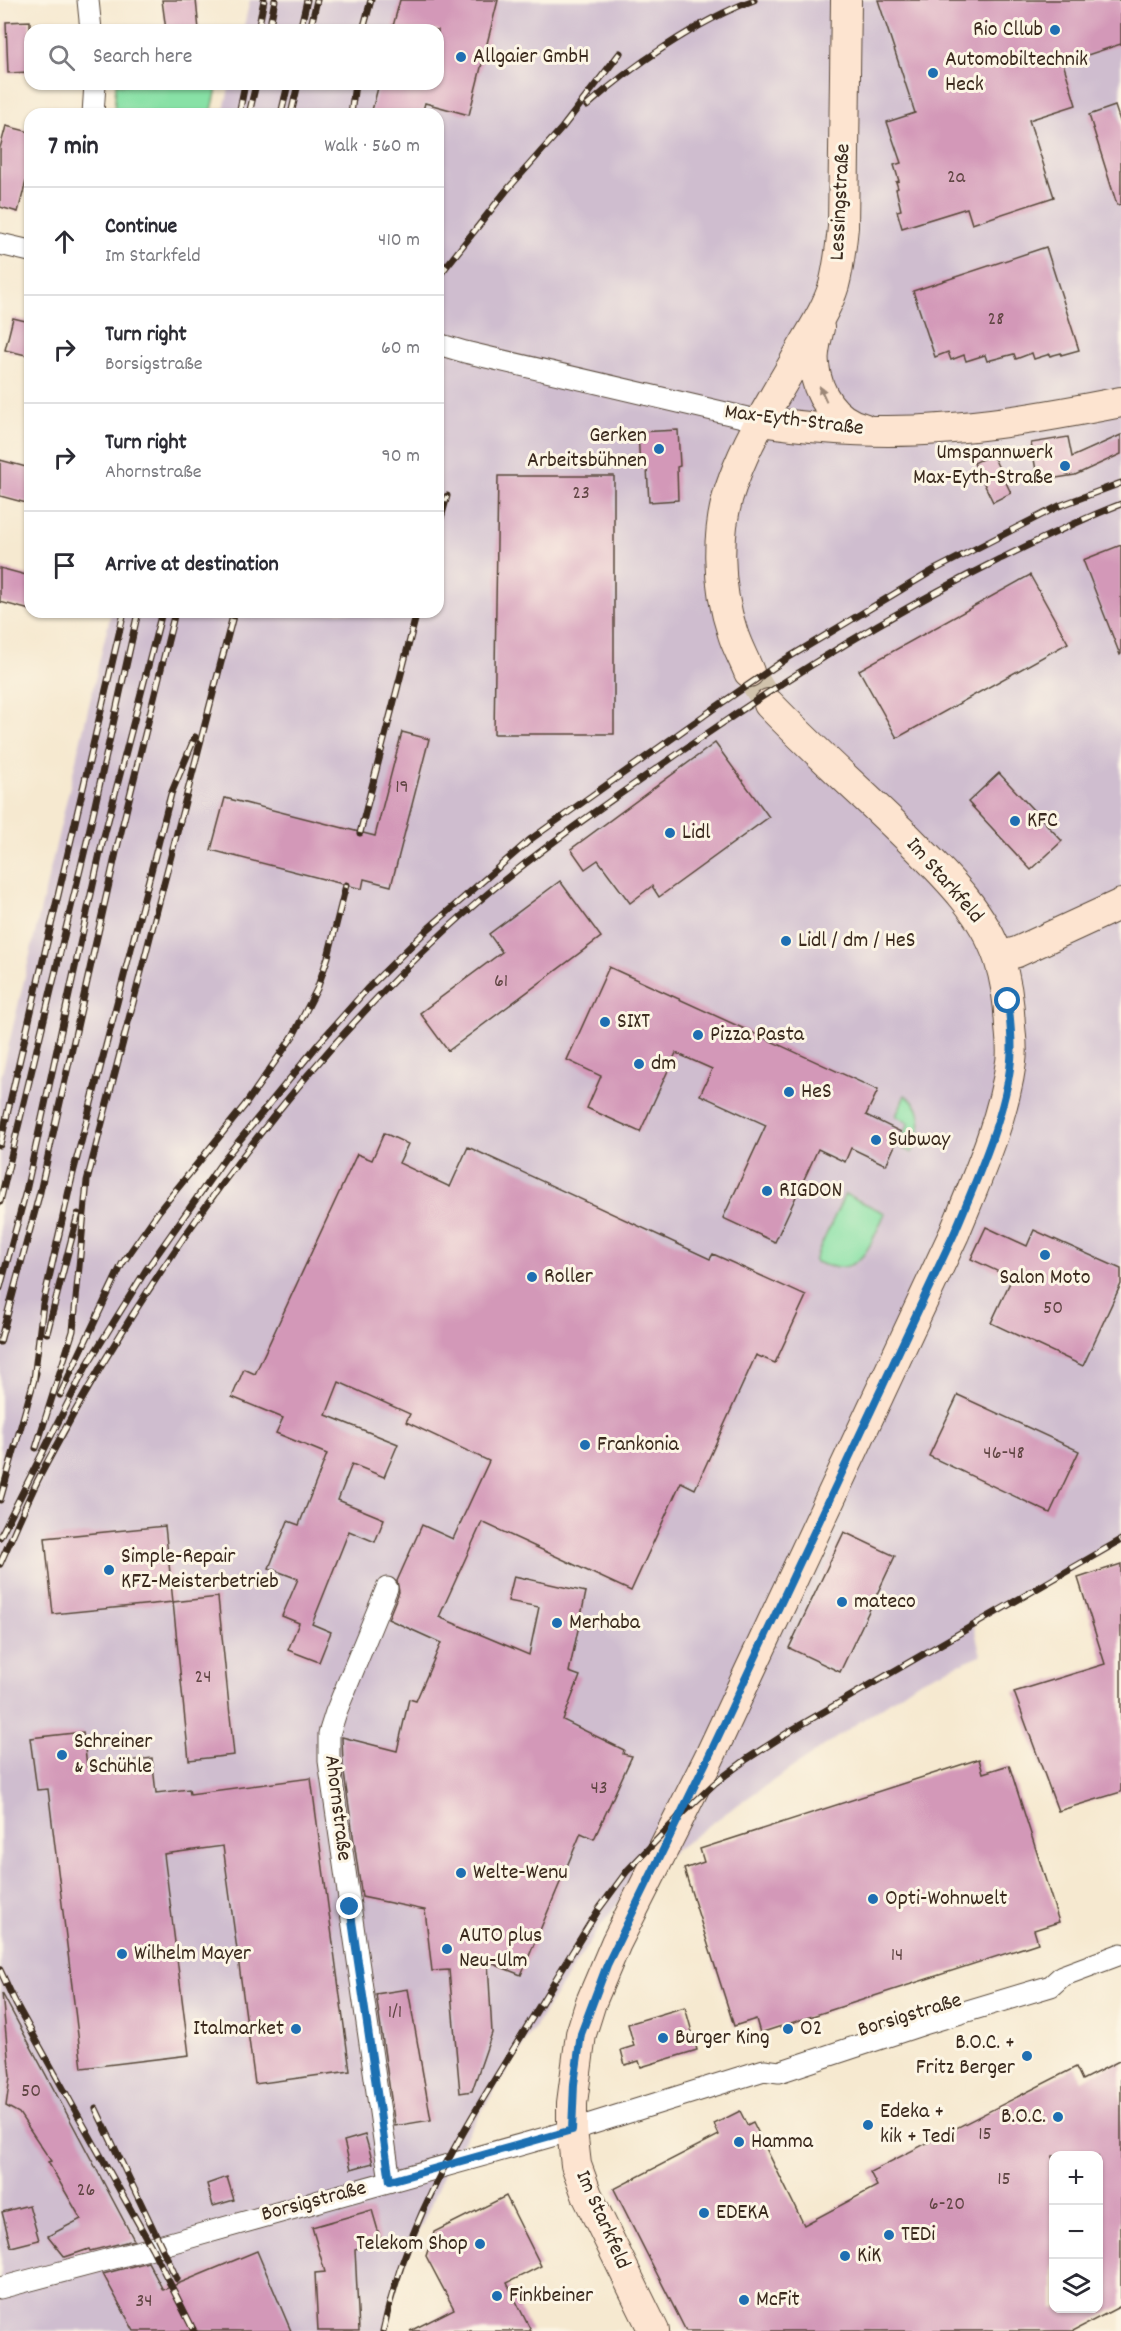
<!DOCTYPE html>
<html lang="en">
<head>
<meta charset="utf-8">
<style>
	body { margin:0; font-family:Dekko,sans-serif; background:#f2f2f3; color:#2b2b33 }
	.controls { position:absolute; right:18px; bottom:18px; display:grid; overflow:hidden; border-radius:12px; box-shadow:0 2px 4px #0004 }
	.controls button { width:54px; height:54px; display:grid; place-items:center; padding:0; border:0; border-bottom:2px solid #e1e1e2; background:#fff; color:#2b2b33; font:30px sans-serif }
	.stop { position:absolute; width:18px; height:18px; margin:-14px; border:4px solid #1f6fb2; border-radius:50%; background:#fff }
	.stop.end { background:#1f6fb2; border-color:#fff; box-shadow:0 2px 6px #0008 }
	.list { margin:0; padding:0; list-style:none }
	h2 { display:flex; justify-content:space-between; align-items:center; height:78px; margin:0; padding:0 24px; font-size:26px }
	h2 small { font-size:20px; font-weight:400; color:#7c7c81 }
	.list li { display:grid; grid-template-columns:39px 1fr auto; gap:18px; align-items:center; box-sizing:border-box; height:108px; padding:0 24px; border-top:2px solid #e1e1e2 }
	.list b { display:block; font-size:22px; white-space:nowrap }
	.list p { margin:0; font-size:20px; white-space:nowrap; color:#7c7c81 }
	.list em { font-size:20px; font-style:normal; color:#7c7c81 }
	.icon { flex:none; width:33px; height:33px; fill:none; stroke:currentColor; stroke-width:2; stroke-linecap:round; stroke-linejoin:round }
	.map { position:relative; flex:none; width:1121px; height:2331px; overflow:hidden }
	.search { position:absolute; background:#fff; box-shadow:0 2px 4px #0004; left:24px; top:24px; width:420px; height:66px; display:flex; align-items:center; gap:15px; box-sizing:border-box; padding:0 21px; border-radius:18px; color:#7c7c81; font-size:22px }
	.panel { position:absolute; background:#fff; box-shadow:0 2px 4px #0004; left:24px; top:108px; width:420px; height:510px; border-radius:18px }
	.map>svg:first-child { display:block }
</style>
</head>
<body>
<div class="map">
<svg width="1121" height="2331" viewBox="0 0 1121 2331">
	<rect width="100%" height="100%" fill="#fcf5e5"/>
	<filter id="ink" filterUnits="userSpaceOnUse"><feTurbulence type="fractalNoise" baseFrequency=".0167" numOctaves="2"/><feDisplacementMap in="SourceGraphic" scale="12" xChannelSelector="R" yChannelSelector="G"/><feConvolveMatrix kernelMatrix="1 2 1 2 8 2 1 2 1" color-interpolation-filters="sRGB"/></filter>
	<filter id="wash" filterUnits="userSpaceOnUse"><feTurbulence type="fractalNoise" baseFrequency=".008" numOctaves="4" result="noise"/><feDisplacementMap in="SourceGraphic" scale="24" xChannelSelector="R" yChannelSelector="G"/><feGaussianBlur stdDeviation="1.35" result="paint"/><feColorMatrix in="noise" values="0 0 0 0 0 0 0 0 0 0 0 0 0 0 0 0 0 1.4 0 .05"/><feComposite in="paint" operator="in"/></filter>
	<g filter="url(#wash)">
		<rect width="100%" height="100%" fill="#f6e9d0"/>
		<!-- industrial -->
		<path fill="#cfbdcf" d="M 250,0 L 1121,0 L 1121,1542 L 973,1623 L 981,1655 L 921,1680 L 733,1808 L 641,1875 L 601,1925 L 558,1990 L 447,2166 L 399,2278 L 386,2331 L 0,2331 L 0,1082 L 111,612 L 438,612 L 438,114 L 223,114 L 230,84 L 438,84 L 438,30 L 243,30 Z"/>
		<!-- green -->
		<g fill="#88e1a6" stroke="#628662" stroke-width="1.5">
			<path d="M 116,84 L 218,84 L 211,114 L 114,114 Z"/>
			<path d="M 905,1095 C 927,1109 922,1133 912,1153 L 898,1146 L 909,1123 L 896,1116 Z"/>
			<path d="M 845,1194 L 885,1213 C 869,1248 859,1282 814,1261 Z"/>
		</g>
		<g id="blocks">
			<!-- building -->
			<g fill="#d398b8" fill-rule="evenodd">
				<path d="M 162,0 L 196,0 L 199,30 L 166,30 Z"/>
				<path d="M 400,0 L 498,0 L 469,115 L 425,103 L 422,114 L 371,114 L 379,84 L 438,84 L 438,30 L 392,30 Z"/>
				<path d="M 878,0 L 1121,0 L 1121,44 L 1063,63 L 1076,105 L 1029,120 L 1054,197 L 972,224 L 967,208 L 902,228 L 897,211 L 901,210 L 896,189 L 898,188 L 896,182 L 899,181 L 894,165 L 901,163 L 887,122 L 915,113 Z"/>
				<path d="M 30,21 L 30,72 L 8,73 L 6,22 Z"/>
				<path d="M 1115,106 L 1121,124 L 1121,204 L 1117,205 L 1089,115 Z"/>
				<path d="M 6,126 L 30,132 L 30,166 L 18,212 L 0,207 L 0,148 Z"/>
				<path d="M 1046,247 L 1079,350 L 1061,355 L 1061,353 L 1050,356 L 1050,354 L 1034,359 L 1032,353 L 1016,359 L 1014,354 L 987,361 L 985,355 L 966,361 L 964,355 L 951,360 L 948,352 L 935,357 L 913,291 Z"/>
				<path d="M 13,318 L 30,322 L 30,356 L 5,350 Z"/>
				<path d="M 678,430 L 680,466 L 677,467 L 678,500 L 649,502 L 647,468 L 640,469 L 638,432 Z"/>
				<path d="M 1121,435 L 1121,454 L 1075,475 L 1038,481 L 1031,443 L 1068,437 L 1072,457 Z"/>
				<path d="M 992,454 L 1011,493 L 993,502 L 974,463 Z"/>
				<path d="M 0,460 L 30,468 L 30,504 L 0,496 Z"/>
				<path d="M 498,476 L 614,476 L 614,734 L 494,734 Z"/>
				<path d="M 1121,545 L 1121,654 L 1120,655 L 1083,560 Z"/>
				<path d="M 0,568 L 30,576 L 30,610 L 0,602 Z"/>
				<path d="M 1030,575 L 1068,643 L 897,738 L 859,670 Z"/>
				<path d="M 402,732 L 429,739 L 391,886 L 364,879 L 362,889 L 211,850 L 225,798 L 375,836 Z"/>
				<path d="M 715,743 L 769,817 L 659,897 L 652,886 L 630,903 L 598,860 L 585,869 L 571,849 Z"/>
				<path d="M 999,773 L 1062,841 L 1031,870 L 968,802 Z"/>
				<path d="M 560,881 L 601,937 L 448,1051 L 420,1013 L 502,952 L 489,934 Z"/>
				<path d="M 609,967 L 878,1090 L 866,1115 L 901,1132 L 886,1165 L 851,1148 L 845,1162 L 818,1149 L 775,1242 L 723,1218 L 766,1125 L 700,1095 L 712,1069 L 676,1053 L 640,1132 L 587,1108 L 601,1076 L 567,1060 Z"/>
				<path d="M 384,1133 L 408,1144 L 399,1163 L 450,1187 L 468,1147 L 710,1259 L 713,1254 L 806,1296 L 775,1363 L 756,1355 L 695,1489 L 681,1482 L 631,1591 L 482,1522 L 439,1617 L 529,1655 L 539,1607 L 508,1601 L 514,1576 L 586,1592 L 569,1672 L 580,1676 L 563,1720 L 624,1750 L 623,1754 L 632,1756 L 594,1839 L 581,1833 L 521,1975 L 488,1962 L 492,2033 L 472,2091 L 460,2093 L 449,1970 L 432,1971 L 425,1910 L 362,1897 L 343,1766 L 342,1737 L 397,1751 L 409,1699 L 416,1701 L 441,1643 L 388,1619 L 399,1592 L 397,1581 L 422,1525 L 453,1539 L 489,1461 L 406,1422 L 410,1414 L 339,1382 L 326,1415 L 398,1444 L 384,1477 L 352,1464 L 338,1500 L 384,1519 L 375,1542 L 349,1531 L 312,1624 L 331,1632 L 319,1662 L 288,1650 L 299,1623 L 282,1616 L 298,1579 L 269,1568 L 288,1521 L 299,1525 L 327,1454 L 276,1433 L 283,1418 L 232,1397 L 244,1369 L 255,1374 L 357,1154 L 372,1160 Z"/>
				<path d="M 986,1227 L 1027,1246 L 1034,1230 L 1121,1269 L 1121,1284 L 1083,1366 L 991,1323 L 1012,1278 L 971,1259 Z"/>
				<path d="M 958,1395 L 1079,1451 L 1050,1513 L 929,1456 Z"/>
				<path d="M 165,1526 L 173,1602 L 53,1614 L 45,1538 Z"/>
				<path d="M 844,1532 L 895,1556 L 840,1672 L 789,1648 Z"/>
				<path d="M 1121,1564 L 1121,1792 L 1058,1811 L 1014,1692 L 1105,1664 L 1078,1578 Z"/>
				<path d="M 218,1597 L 234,1755 L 189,1760 L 173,1602 Z"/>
				<path d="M 83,1732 L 87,1766 L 152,1758 L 156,1793 L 189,1789 L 190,1794 L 311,1778 L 350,2071 L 255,2084 L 223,1846 L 164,1854 L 189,2055 L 82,2068 L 48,1789 L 37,1790 L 30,1738 Z"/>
				<path d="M 979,1759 L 983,1773 L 1009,1765 L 1059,1922 L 1034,1930 L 1038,1943 L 760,2033 L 756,2019 L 734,2026 L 684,1869 L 704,1862 L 700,1849 Z"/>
				<path d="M 408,1989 L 431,2120 L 395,2126 L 376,1994 Z"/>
				<path d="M 2,1993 L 82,2142 L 134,2240 L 90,2251 L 89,2249 L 65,2257 L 48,2236 L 81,2219 L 48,2162 L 51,2161 L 19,2113 L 6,2106 L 10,2077 Z"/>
				<path d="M 685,2007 L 697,2050 L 641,2067 L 639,2061 L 625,2065 L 621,2050 L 634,2046 L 628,2024 Z"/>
				<path d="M 1121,2060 L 1121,2306 L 1073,2331 L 686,2331 L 614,2189 L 719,2135 L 714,2124 L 740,2111 L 747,2125 L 753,2122 L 804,2225 L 877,2186 L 870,2172 L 1076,2067 L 1082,2080 ZM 1053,2156 L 1098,2156 L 1098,2308 L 1053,2308 Z"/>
				<path d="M 365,2135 L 373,2163 L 351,2169 L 344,2141 Z"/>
				<path d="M 227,2177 L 234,2200 L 213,2206 L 207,2184 Z"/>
				<path d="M 506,2196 L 541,2266 L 507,2283 L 531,2331 L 410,2331 L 454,2309 L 426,2256 L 434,2232 Z"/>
				<path d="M 29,2205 L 39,2240 L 11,2247 L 2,2212 Z"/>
				<path d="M 372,2210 L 381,2241 L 355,2249 L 359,2331 L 318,2331 L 315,2273 L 325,2272 L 312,2227 Z"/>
				<path d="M 257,2251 L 291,2331 L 134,2331 L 103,2274 L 148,2262 L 163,2290 Z"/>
			</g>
		</g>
	</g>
	<g filter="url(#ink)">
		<use href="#blocks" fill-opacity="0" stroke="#574739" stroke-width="1.5"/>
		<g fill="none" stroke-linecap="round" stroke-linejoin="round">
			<!-- secondary-tunnel -->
			<path stroke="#d1c3ac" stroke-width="30" stroke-dasharray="30 15" stroke-linecap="butt" d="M 749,672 L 769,704"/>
			<defs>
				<g id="street">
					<path d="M 88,0 L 91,30"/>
					<path d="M 93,114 L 95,84"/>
					<path d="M 0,244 L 30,251"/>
					<path d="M 438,344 L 465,352 L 760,421"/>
					<path d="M 387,1588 L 336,1712 L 329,1734 L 329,1761 L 390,2181"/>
					<path d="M 0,2288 L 152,2248 L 552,2136 L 764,2070 L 779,2072 L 924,2024 L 1051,1986 L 1062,1976 L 1121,1954"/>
				</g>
				<g id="secondary">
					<path d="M 819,328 C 816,340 812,353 814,365 C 817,394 834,421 863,428"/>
					<path d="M 760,421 C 802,427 846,431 888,431 C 966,431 1045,417 1121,402"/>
					<path d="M 749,672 C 744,659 737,647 733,634 C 717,586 715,528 733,481 C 748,439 772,401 794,363 C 807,338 826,312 834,285 C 839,266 841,247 843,227 L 846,0"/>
					<path d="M 999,957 L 1017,952 L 1121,904"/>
					<path d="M 654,2331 L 587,2195 L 576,2165 L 572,2130 L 572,2103 L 581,2034 L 591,2002 L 616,1943 L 709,1758 L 954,1234 C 976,1180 1003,1121 1011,1062 C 1013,1050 1011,1038 1010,1026 C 1009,1003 1006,980 999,959 C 984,913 946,876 913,843 C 866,796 815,752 769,704"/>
				</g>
			</defs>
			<!-- street casing -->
			<use href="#street" stroke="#574739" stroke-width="23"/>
			<!-- secondary casing -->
			<use href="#secondary" stroke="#574739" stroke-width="32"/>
			<!-- street -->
			<use href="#street" stroke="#fff" stroke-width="21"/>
			<!-- secondary -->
			<use href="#secondary" stroke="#fde4d0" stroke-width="30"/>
			<defs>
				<g id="rail">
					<path d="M 258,30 L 264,0"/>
					<path d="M 269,30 L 275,0"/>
					<path d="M 300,30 L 307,0"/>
					<path d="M 310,30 L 317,0"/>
					<path d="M 363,30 L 371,0"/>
					<path d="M 587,106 C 630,67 699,20 754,0"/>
					<path d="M 239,114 L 245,84"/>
					<path d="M 249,114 L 256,84"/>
					<path d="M 281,114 L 288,84"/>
					<path d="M 291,114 L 298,84"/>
					<path d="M 351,114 L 355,84"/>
					<path d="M 438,277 L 506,191 L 562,128 L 620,53"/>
					<path d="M 438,529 L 447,496"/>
					<path d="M 360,833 L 417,612"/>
					<path d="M 0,1145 L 124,612"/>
					<path d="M 0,1202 L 87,841 L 138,612"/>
					<path d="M 0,1288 L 26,1191 L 102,844 L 162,612"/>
					<path d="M 47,1333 L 78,1214"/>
					<path d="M 0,1342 L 40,1192 L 117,848 L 175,612"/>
					<path d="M 34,1379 L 43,1304 L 73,1173 L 171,794 L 195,737"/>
					<path d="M 60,1395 L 122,1264 L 159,1211 L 245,1105 L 293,1036 L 317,989 L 328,957 L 346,885"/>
					<path d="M 36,1448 L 73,1331 L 87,1181 L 234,612"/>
					<path d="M 0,1500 L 36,1373"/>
					<path d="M 0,1537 L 87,1365 L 146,1270 L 225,1158 L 320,1042 L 367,989 L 429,928 L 531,839 L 716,707 L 786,659 L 934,570 L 1059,506 L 1121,483"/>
					<path d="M 0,1564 C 14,1533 27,1500 43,1470 C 144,1278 285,1079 445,931 C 525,857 616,797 705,735 C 799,670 896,611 998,560 C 1039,540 1079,520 1121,504"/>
					<path d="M 0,1970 L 16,2004 L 152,2248 L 194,2331"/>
					<path d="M 96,2109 L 177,2279"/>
					<path d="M 383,2331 C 406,2224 457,2140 514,2048 C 542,2002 570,1955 599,1909 L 627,1871 L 679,1817 L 715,1783 L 747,1759 L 792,1730 L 1121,1540"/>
				</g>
			</defs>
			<!-- rail casing -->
			<use href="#rail" stroke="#3b2a1e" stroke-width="7"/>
			<!-- rail -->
			<use href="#rail" stroke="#fcf5e5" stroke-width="4.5" stroke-dasharray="14" stroke-linecap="butt"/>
		</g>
		<!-- one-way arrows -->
		<defs><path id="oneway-solid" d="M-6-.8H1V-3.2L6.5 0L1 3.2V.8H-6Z" transform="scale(1.5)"/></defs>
		<use fill="#9c8777" href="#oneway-solid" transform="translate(823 394) rotate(-114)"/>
	</g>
	<g fill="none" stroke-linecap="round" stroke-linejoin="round" filter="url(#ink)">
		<!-- route -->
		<path stroke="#1f6fb2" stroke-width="8" d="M 350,1907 L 390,2181 L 572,2130 L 574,2084 L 581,2034 L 607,1965 L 708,1758 L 954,1234 C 975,1183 1006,1115 1011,1060 C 1013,1041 1010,1020 1008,1001"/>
	</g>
	<!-- markers -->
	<g fill="#1f6fb2" stroke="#fcf5e5" stroke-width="2">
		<circle cx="1055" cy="30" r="6"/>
		<circle cx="461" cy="57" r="6"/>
		<circle cx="933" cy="73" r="6"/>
		<circle cx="659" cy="449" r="6"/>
		<circle cx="1065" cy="466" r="6"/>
		<circle cx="1015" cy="821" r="6"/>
		<circle cx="670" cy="833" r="6"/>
		<circle cx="786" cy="941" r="6"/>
		<circle cx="605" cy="1022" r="6"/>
		<circle cx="698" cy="1035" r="6"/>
		<circle cx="639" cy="1064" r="6"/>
		<circle cx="789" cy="1092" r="6"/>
		<circle cx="876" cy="1140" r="6"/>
		<circle cx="767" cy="1191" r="6"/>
		<circle cx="1045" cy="1255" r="6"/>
		<circle cx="532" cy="1277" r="6"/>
		<circle cx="585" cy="1445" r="6"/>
		<circle cx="109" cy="1570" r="6"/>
		<circle cx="842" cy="1602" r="6"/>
		<circle cx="557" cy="1623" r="6"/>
		<circle cx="62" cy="1755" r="6"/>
		<circle cx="461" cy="1873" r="6"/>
		<circle cx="873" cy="1899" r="6"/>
		<circle cx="447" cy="1949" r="6"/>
		<circle cx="122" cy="1954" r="6"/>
		<circle cx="296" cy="2029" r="6"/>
		<circle cx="788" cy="2029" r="6"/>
		<circle cx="663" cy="2038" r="6"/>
		<circle cx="1027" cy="2056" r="6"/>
		<circle cx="1058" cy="2117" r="6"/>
		<circle cx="868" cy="2125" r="6"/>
		<circle cx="739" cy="2142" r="6"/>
		<circle cx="704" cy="2213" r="6"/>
		<circle cx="889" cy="2235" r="6"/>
		<circle cx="480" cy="2244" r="6"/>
		<circle cx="845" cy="2256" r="6"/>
		<circle cx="497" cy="2296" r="6"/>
		<circle cx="744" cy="2300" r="6"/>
	</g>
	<g text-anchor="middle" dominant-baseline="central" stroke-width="6" stroke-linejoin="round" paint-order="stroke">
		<!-- number labels -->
		<g font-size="20" fill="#614644">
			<text x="956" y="178">2a</text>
			<text x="996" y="320">28</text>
			<text x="581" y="494">23</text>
			<text x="402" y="788">19</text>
			<text x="501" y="982">61</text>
			<text x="1053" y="1309">50</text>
			<text x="1004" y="1454">46-48</text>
			<text x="203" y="1678">24</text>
			<text x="599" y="1789">43</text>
			<text x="897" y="1956">14</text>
			<text x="395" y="2013">1/1</text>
			<text x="31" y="2092">50</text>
			<text x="985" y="2135">15</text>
			<text x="1004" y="2180">15</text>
			<text x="86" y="2191">26</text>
			<text x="947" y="2205">6-20</text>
			<text x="144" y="2302">34</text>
		</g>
		<!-- poi labels -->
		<g font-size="22" fill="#3b2a1e" stroke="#fcf5e5" text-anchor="start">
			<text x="1043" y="30" text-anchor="end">Rio Cllub</text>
			<text x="473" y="57">Allgaier GmbH</text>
			<text x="945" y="60">Automobiltechnik<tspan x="945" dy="25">Heck</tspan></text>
			<text x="647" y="436" text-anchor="end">Gerken<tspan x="647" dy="25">Arbeitsbühnen</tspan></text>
			<text x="1053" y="453" text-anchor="end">Umspannwerk<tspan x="1053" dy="25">Max-Eyth-Straße</tspan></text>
			<text x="1027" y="821">KFC</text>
			<text x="682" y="833">Lidl</text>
			<text x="798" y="941">Lidl / dm / HeS</text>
			<text x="617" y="1022">SIXT</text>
			<text x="710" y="1035">Pizza Pasta</text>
			<text x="651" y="1064">dm</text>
			<text x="801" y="1092">HeS</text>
			<text x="888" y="1140">Subway</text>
			<text x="779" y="1191">RIGDON</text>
			<text x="544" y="1277">Roller</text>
			<text x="1045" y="1278" text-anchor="middle">Salon Moto</text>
			<text x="597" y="1445">Frankonia</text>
			<text x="121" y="1557">Simple-Repair<tspan x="121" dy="25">KFZ-Meisterbetrieb</tspan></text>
			<text x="854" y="1602">mateco</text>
			<text x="569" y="1623">Merhaba</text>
			<text x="74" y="1742">Schreiner<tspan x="74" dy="25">&amp; Schühle</tspan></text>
			<text x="473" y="1873">Welte-Wenu</text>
			<text x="885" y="1899">Opti-Wohnwelt</text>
			<text x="459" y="1936">AUTO plus<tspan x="459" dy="25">Neu-Ulm</tspan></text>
			<text x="134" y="1954">Wilhelm Mayer</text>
			<text x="284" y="2029" text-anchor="end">Italmarket</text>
			<text x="800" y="2029">O2</text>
			<text x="675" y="2038">Burger King</text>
			<text x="1015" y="2043" text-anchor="end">B.O.C. +<tspan x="1015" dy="25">Fritz Berger</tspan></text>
			<text x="880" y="2112">Edeka +<tspan x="880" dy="25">kik + Tedi</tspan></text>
			<text x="1046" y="2117" text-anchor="end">B.O.C.</text>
			<text x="751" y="2142">Hamma</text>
			<text x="716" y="2213">EDEKA</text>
			<text x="901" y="2235">TEDi</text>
			<text x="468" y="2244" text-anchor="end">Telekom Shop</text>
			<text x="857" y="2256">KiK</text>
			<text x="509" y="2296">Finkbeiner</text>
			<text x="756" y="2300">McFit</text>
		</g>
		<!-- street labels -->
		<g font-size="22" fill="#3b2a1e" stroke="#fcf5e5">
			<text transform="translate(841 202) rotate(-87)">Lessingstraße</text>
			<text transform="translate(794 421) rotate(7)">Max-Eyth-Straße</text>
			<text transform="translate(944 881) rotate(49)">Im Starkfeld</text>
			<text transform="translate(337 1808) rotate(83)">Ahornstraße</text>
			<text transform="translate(910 2016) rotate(-17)">Borsigstraße</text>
			<text transform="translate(314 2202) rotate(-15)">Borsigstraße</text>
			<text transform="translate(602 2220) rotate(66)">Im Starkfeld</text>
		</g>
	</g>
</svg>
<div class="controls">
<button>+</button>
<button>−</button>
<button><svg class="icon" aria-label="layers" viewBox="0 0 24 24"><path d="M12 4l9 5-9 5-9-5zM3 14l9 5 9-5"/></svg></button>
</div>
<div class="stop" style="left:1008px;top:1001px"></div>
<div class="stop end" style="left:350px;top:1907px"></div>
<div class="search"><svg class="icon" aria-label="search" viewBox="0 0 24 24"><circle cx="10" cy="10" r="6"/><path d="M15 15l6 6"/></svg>Search here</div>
<section class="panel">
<h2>7 min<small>Walk · 560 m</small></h2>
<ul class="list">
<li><svg class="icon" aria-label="ahead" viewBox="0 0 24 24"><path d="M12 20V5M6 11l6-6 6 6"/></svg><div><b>Continue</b><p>Im Starkfeld</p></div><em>410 m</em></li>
<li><svg class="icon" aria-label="right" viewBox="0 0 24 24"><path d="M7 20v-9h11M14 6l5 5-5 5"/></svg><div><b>Turn right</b><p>Borsigstraße</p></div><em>60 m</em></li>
<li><svg class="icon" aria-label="right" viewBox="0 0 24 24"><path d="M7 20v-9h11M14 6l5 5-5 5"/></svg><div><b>Turn right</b><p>Ahornstraße</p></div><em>90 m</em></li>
<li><svg class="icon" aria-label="arrive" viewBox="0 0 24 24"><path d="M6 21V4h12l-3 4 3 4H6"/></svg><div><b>Arrive at destination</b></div></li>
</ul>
</section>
</div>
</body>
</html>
